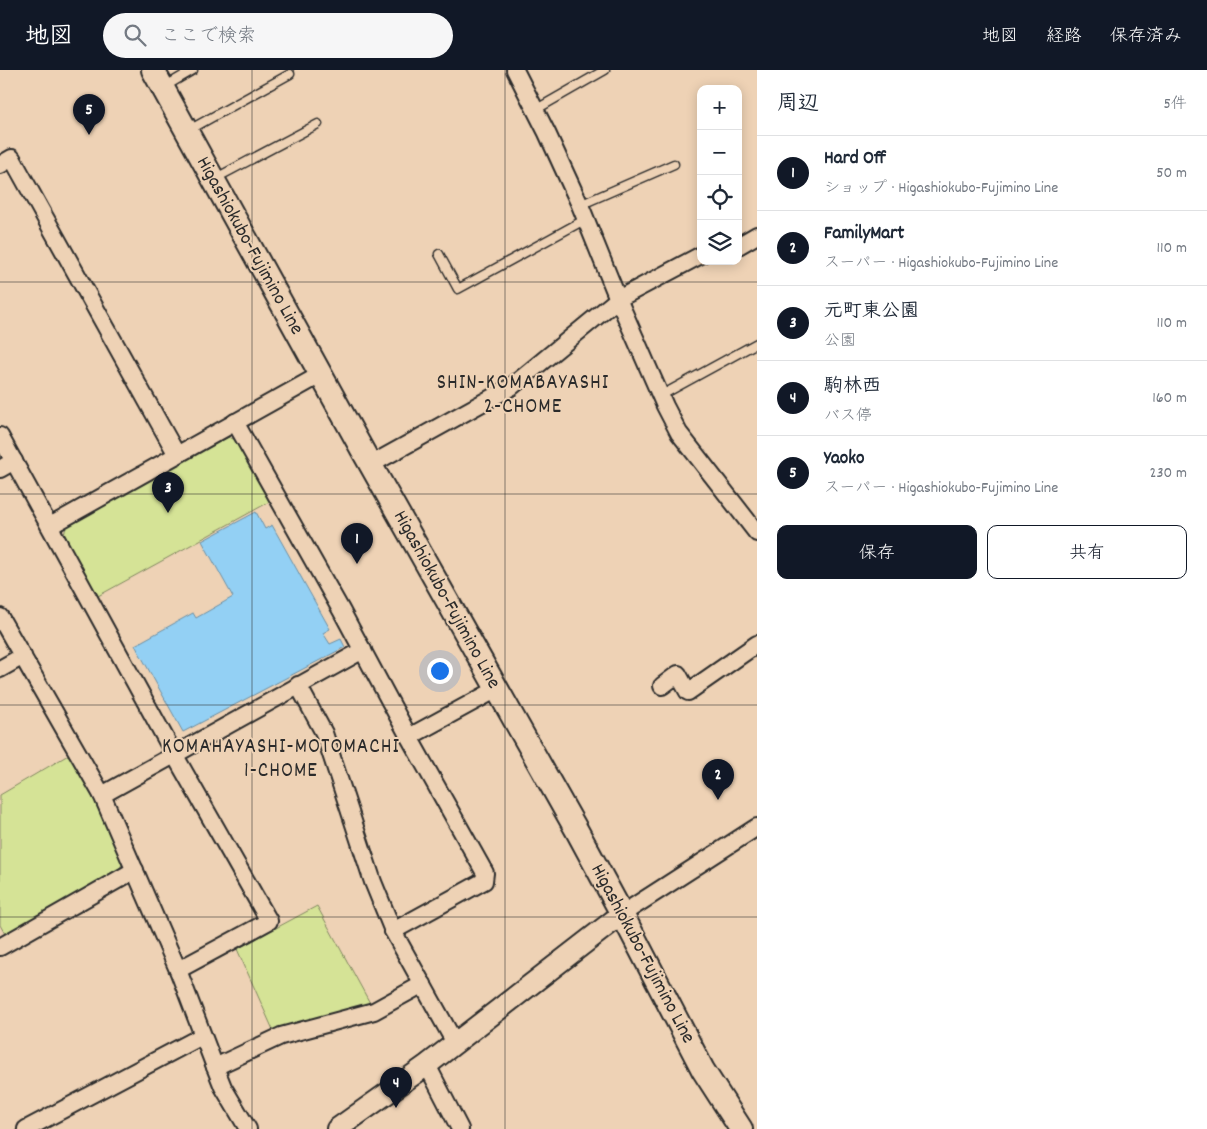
<!DOCTYPE html>
<html lang="ja">
<head>
<meta charset="utf-8">
<style>
	body { margin:0; font-family:Dekko,"Klee One",sans-serif; background:#f6f6f7; color:#1f2937 }
	.controls { position:absolute; right:15px; top:15px; display:grid; overflow:hidden; border-radius:10px; box-shadow:0 2px 12px #0003 }
	.controls button { width:45px; height:45px; display:grid; place-items:center; padding:0; border:0; border-bottom:1px solid #e0e1e3; background:#fff; color:#1f2937; font:25px sans-serif }
	.you { position:absolute; left:439px; top:600px; width:18px; height:18px; margin:-12px; border:4px solid #fff; border-radius:50%; background:#1a73e8; box-shadow:0 0 0 8px #1a73e833 }
	.badge { display:grid; place-items:center; width:32px; height:32px; border-radius:50%; background:#111827; color:#fff; font-size:16px; font-weight:700 }
	.pin { position:absolute; translate:-50% -41px; filter:drop-shadow(0 1px 2px #0008) }
	.pin::after { content:''; position:absolute; top:26px; width:18px; height:15px; background:inherit; clip-path:polygon(0 0,100% 0,50% 100%) }
	.list { margin:0; padding:0; list-style:none }
	h2 { display:flex; justify-content:space-between; align-items:center; height:65px; margin:0; padding:0 20px; font-size:21px }
	h2 small { font-size:16px; font-weight:400; color:#747a83 }
	.list li { display:grid; grid-template-columns:32px 1fr auto; gap:15px; align-items:center; box-sizing:border-box; height:75px; padding:0 20px; border-top:1px solid #e0e1e3 }
	.list b { display:block; font-size:19px; white-space:nowrap }
	.list p { margin:0; font-size:16px; white-space:nowrap; color:#747a83 }
	.list em { font-size:16px; font-style:normal; color:#747a83 }
	.actions { display:flex; gap:10px; padding:15px 20px }
	.actions a { flex:1; padding:11px 0; border:1px solid #111827; border-radius:10px; text-align:center; font-size:18px; color:#111827 }
	.actions .main { background:#111827; color:#fff }
	.icon { flex:none; width:28px; height:28px; fill:none; stroke:currentColor; stroke-width:2; stroke-linecap:round; stroke-linejoin:round }
	.map { position:relative; flex:none; width:757px; height:1059px; overflow:hidden }
	header { display:flex; align-items:center; gap:30px; box-sizing:border-box; height:70px; padding:0 25px; background:#111827; color:#fff }
	header strong { font-size:24px }
	nav { display:flex; gap:28px; margin-inline-start:auto; font-size:18px }
	.search { width:350px; height:45px; background:#f6f6f7; display:flex; align-items:center; gap:12px; box-sizing:border-box; padding:0 18px; border-radius:28px; color:#747a83; font-size:19px }
	main { display:flex }
	aside { flex:1; background:#fff }
	.map>svg:first-child { display:block }
</style>
</head>
<body>
<header>
<strong>地図</strong>
<div class="search"><svg class="icon" aria-label="search" viewBox="0 0 24 24"><circle cx="10" cy="10" r="6"/><path d="M15 15l6 6"/></svg>ここで検索</div>
<nav><a>地図</a><a>経路</a><a>保存済み</a></nav>
</header>
<main>
<div class="map">
<svg width="757" height="1059" viewBox="0 0 757 1059">
	<rect width="100%" height="100%" fill="#eed2b5"/>
	<filter id="ink" filterUnits="userSpaceOnUse"><feTurbulence type="fractalNoise" baseFrequency=".02" numOctaves="2"/><feDisplacementMap in="SourceGraphic" scale="10" xChannelSelector="R" yChannelSelector="G"/><feConvolveMatrix kernelMatrix="1 2 1 2 8 2 1 2 1" color-interpolation-filters="sRGB"/></filter>
	<g filter="url(#ink)">
		<!-- green -->
		<g fill="#d5e396" stroke="#808760">
			<path d="M 228,367 L 236,370 L 271,431 L 98,526 L 64,466 L 66,456 Z"/>
			<path d="M 70,684 L 94,727 L 124,790 L 120,798 L 5,864 L 0,855 L 0,725 Z"/>
			<path d="M 317,836 L 371,935 L 274,962 L 237,879 Z"/>
		</g>
		<!-- water -->
		<path fill="#93d0f4" stroke="#698ea4" d="M 256,442 L 265,459 L 272,455 L 330,559 L 323,563 L 330,574 L 341,569 L 345,577 L 183,662 L 135,575 L 193,543 L 196,548 L 233,527 L 202,471 Z"/>
		<g fill="none" stroke-linecap="round" stroke-linejoin="round">
			<defs>
				<g id="service">
					<path d="M 164,17 L 193,0"/>
					<path d="M 535,40 L 605,0"/>
					<path d="M 189,60 L 290,4"/>
					<path d="M 216,108 L 318,54"/>
					<path d="M 580,135 L 674,94"/>
					<path d="M 439,184 L 458,219 L 586,149"/>
					<path d="M 660,326 L 757,273"/>
				</g>
				<g id="minor">
					<path d="M 515,0 L 547,63 L 580,135 L 618,229 L 665,336 L 679,363 L 757,463"/>
					<path d="M 0,95 L 12,88 L 177,385"/>
					<path d="M 738,176 L 757,165"/>
					<path d="M 235,352 L 341,540 L 409,667 L 485,803 L 484,811 L 393,861"/>
					<path d="M 0,366 L 174,684 L 269,851 L 178,900"/>
					<path d="M 370,395 L 511,317 L 618,229 L 701,185"/>
					<path d="M 0,399 L 14,391"/>
					<path d="M 50,456 L 320,305"/>
					<path d="M 0,547 L 102,725 L 178,900 L 215,997 L 223,1017 L 248,1059"/>
					<path d="M 0,599 L 23,586"/>
					<path d="M 298,615 L 324,663 L 373,812 L 393,861 L 455,973"/>
					<path d="M 662,616 L 678,604 L 688,622 L 757,574"/>
					<path d="M 409,667 L 497,619"/>
					<path d="M 102,725 L 363,580"/>
					<path d="M 622,844 L 757,757"/>
					<path d="M 0,877 L 135,800"/>
					<path d="M 427,995 L 460,1059"/>
					<path d="M 215,997 L 281,966 L 374,941 L 423,914"/>
					<path d="M 26,1059 L 202,966"/>
				</g>
				<path id="tertiary" d="M 337,1059 L 427,995 L 622,844"/>
				<path id="secondary" d="M 153,0 L 364,383 L 576,759 L 622,844 L 703,1000 L 741,1059"/>
			</defs>
			<!-- service casing -->
			<use href="#service" stroke="#2b2b2b" stroke-width="11"/>
			<!-- minor casing -->
			<use href="#minor" stroke="#2b2b2b" stroke-width="20"/>
			<!-- tertiary casing -->
			<use href="#tertiary" stroke="#2b2b2b" stroke-width="24"/>
			<!-- secondary casing -->
			<use href="#secondary" stroke="#2b2b2b" stroke-width="26"/>
			<!-- service -->
			<use href="#service" stroke="#eed2b5" stroke-width="8"/>
			<!-- minor -->
			<use href="#minor" stroke="#eed2b5" stroke-width="16"/>
			<!-- tertiary -->
			<use href="#tertiary" stroke="#eed2b5" stroke-width="20"/>
			<!-- secondary -->
			<use href="#secondary" stroke="#eed2b5" stroke-width="22"/>
		</g>
	</g>
	<!-- grid -->
	<path fill="none" stroke="#2b2b2b" stroke-width="1" stroke-opacity="0.55" d="M 252,0 L 252,1059M 505,0 L 505,1059M 0,212 L 757,212M 0,424 L 757,424M 0,635 L 757,635M 0,847 L 757,847"/>
	<g text-anchor="middle" dominant-baseline="central" stroke-width="4" stroke-linejoin="round" paint-order="stroke">
		<!-- street labels -->
		<g font-size="20" fill="#2b2b2b" stroke="#eed2b5">
			<text transform="translate(249 176) rotate(61)">Higashiokubo-Fujimino Line</text>
			<text transform="translate(446 530) rotate(61)">Higashiokubo-Fujimino Line</text>
			<text transform="translate(642 884) rotate(62)">Higashiokubo-Fujimino Line</text>
		</g>
		<!-- neighbourhood labels -->
		<g font-size="21" letter-spacing="1" fill="#2b2b2b" stroke="#eed2b5">
			<text x="523" y="314">SHIN-KOMABAYASHI<tspan x="523" dy="24">2-CHOME</tspan></text>
			<text x="281" y="678">KOMAHAYASHI-MOTOMACHI<tspan x="281" dy="24">1-CHOME</tspan></text>
		</g>
	</g>
</svg>
<div class="controls">
<button>+</button>
<button>−</button>
<button><svg class="icon" aria-label="locate" viewBox="0 0 24 24"><circle cx="12" cy="12" r="6"/><path d="M12 2v4M12 18v4M2 12h4M18 12h4"/></svg></button>
<button><svg class="icon" aria-label="layers" viewBox="0 0 24 24"><path d="M12 4l9 5-9 5-9-5zM3 14l9 5 9-5"/></svg></button>
</div>
<div class="you"></div>
<div class="pin badge" style="left:357px;top:494px">1</div>
<div class="pin badge" style="left:718px;top:730px">2</div>
<div class="pin badge" style="left:168px;top:443px">3</div>
<div class="pin badge" style="left:396px;top:1038px">4</div>
<div class="pin badge" style="left:89px;top:65px">5</div>
</div>
<aside>
<h2>周辺<small>5件</small></h2>
<ul class="list">
<li><span class="badge">1</span><div><b>Hard Off</b><p>ショップ · Higashiokubo-Fujimino Line</p></div><em>50 m</em></li>
<li><span class="badge">2</span><div><b>FamilyMart</b><p>スーパー · Higashiokubo-Fujimino Line</p></div><em>110 m</em></li>
<li><span class="badge">3</span><div><b>元町東公園</b><p>公園</p></div><em>110 m</em></li>
<li><span class="badge">4</span><div><b>駒林西</b><p>バス停</p></div><em>160 m</em></li>
<li><span class="badge">5</span><div><b>Yaoko</b><p>スーパー · Higashiokubo-Fujimino Line</p></div><em>230 m</em></li>
</ul>
<div class="actions"><a class="main">保存</a><a>共有</a></div>
</aside>
</main>
</body>
</html>
